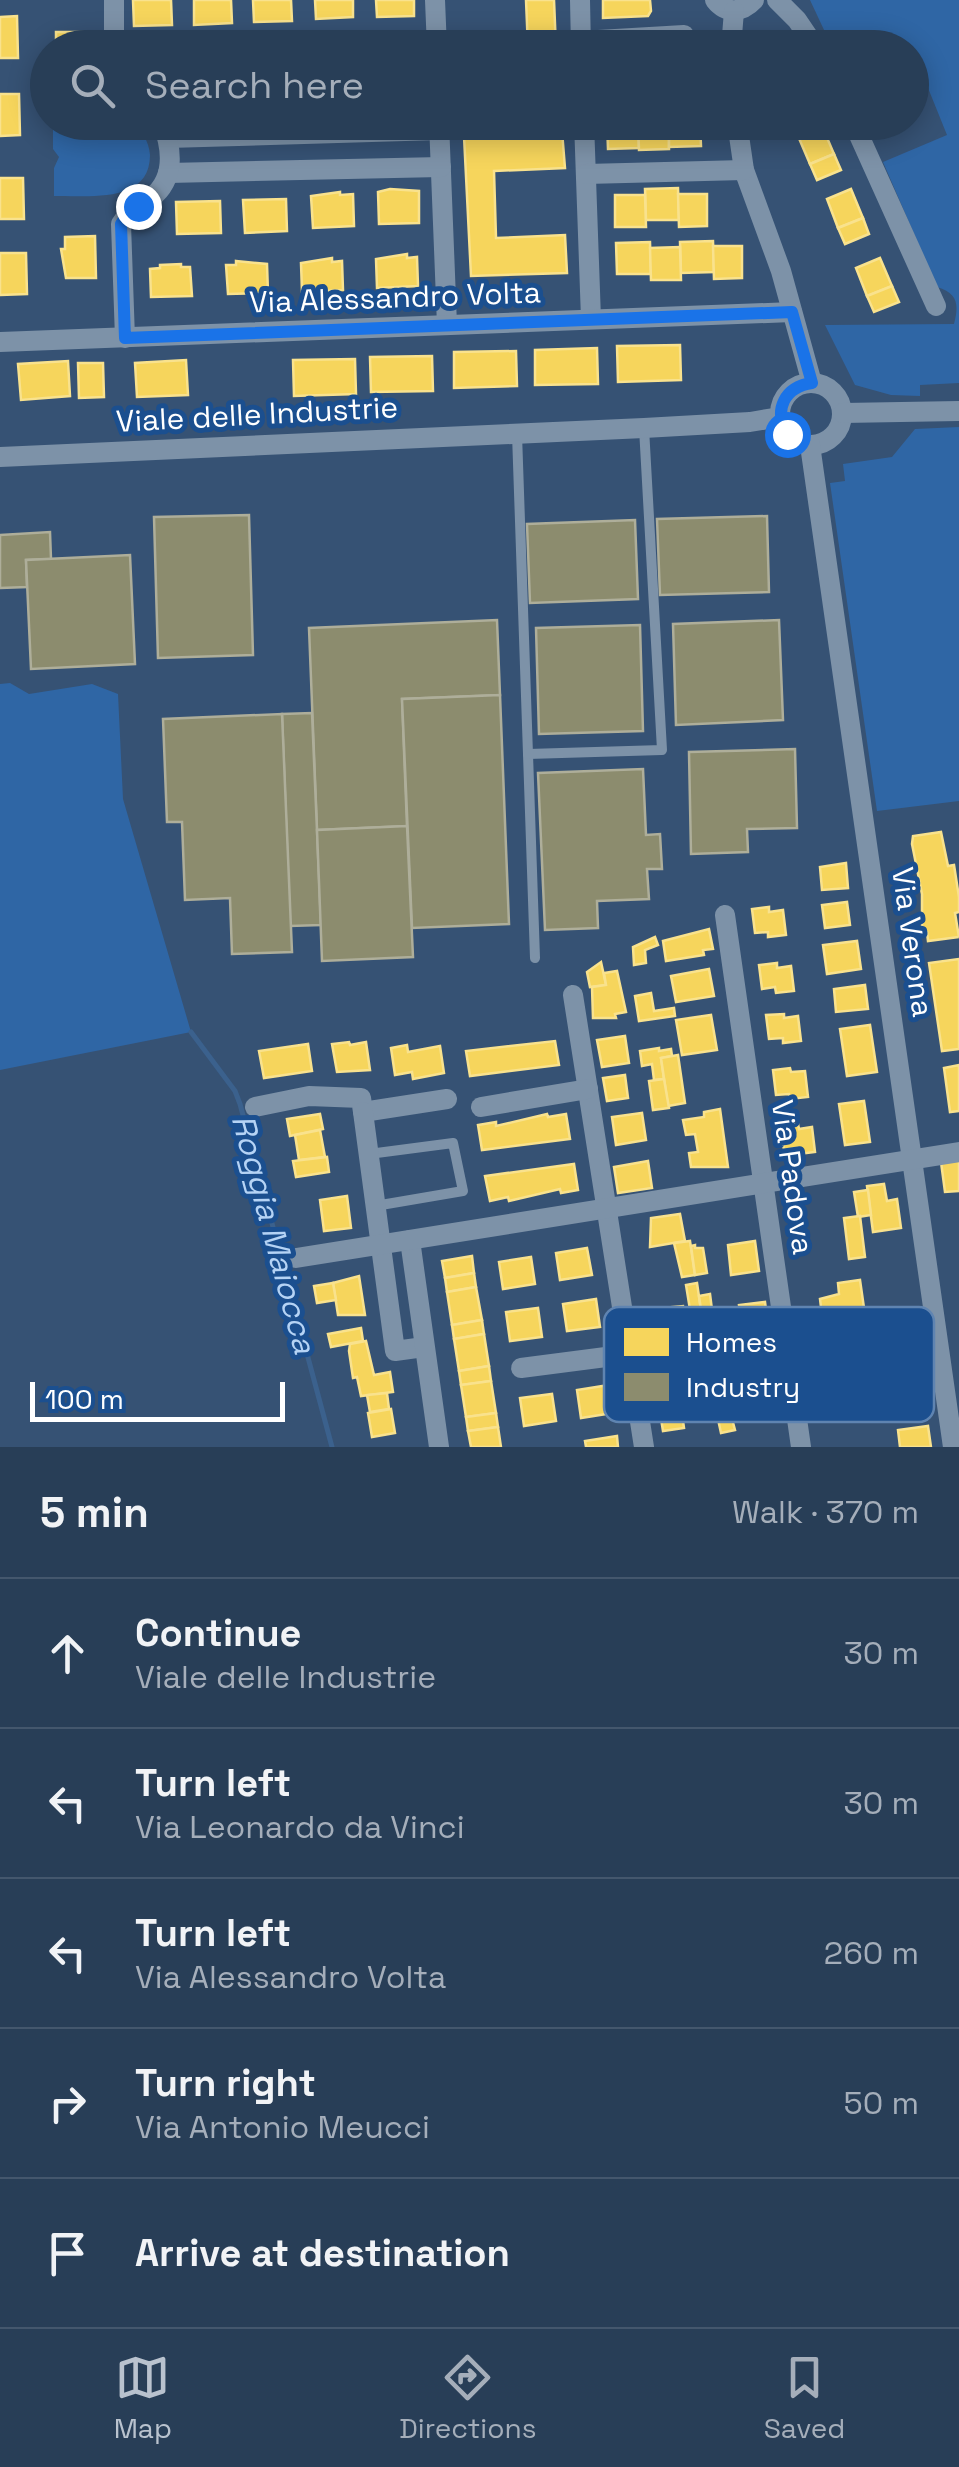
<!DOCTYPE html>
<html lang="en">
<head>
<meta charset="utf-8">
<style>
	body { margin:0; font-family:"Space Grotesk",sans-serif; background:#30455d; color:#f1f3f6 }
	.scale { position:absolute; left:30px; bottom:25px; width:255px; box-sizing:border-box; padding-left:10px; border:5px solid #fff; border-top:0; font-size:28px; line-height:35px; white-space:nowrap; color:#fff; -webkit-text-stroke:8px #1b4f8f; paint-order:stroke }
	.stop { position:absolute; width:30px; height:30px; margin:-22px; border:8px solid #1a73e8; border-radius:50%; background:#fff }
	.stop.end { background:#1a73e8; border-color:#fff; box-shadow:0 2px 10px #0008 }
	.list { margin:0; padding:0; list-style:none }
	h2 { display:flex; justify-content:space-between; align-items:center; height:130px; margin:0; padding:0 40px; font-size:42px }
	h2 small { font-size:32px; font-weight:400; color:#a5aeba }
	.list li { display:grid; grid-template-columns:65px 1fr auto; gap:30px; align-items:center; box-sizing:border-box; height:150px; padding:0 40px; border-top:2px solid #44576d }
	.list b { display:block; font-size:38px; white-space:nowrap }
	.list p { margin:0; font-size:32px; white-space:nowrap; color:#a5aeba }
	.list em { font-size:32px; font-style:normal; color:#a5aeba }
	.icon { flex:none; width:55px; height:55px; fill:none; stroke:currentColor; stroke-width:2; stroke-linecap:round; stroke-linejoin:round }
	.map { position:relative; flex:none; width:959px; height:1447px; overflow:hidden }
	.search { position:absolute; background:#283e57; box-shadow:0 5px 25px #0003; left:30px; right:30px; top:30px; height:110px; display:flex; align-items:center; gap:25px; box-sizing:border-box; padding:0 35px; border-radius:55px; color:#a5aeba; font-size:38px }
	.sheet { height:880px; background:#283e57 }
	nav { display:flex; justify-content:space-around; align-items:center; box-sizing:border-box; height:140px; border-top:2px solid #44576d; background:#283e57; font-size:28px; color:#a5aeba }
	nav a { display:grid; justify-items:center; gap:5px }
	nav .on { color:#b9c2ce }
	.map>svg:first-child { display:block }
</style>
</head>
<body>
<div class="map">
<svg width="959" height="1447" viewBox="0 0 959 1447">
	<rect width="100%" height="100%" fill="#365274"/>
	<!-- green -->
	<g fill="#2f66a5">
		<path d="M 810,0 L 959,0 L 959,383 L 920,385 L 920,396 L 891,395 L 855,385 L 825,325 L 954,324 C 959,305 958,293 937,287 L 883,162 L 947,135 L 924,78 L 912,83 L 912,48 L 832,47 Z"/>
		<path d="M 53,123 L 131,123 C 142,131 149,141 150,155 C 150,205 86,195 54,196 L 54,168 L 59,157 L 53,149 Z"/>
		<path d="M 959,427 L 959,801 L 877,811 L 830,483 L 845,481 L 843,464 L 892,457 L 915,429 Z"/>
		<path d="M 10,683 L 29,694 L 92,684 L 118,694 L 123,799 L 191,1032 L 0,1070 L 0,684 Z"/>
	</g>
	<!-- homes -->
	<g fill="#f6d55c" stroke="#f9e28d" stroke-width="2.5">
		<path d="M 133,0 L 171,0 L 172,25 L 134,26 Z"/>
		<path d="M 194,0 L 231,0 L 232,23 L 194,25 Z"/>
		<path d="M 253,0 L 291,0 L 292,21 L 254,22 Z"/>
		<path d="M 315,0 L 353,0 L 353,17 L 316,19 Z"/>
		<path d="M 376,0 L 414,0 L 414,16 L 377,17 Z"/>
		<path d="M 526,0 L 554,0 L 556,48 L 528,48 Z"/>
		<path d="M 603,0 L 650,0 L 651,11 L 648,16 L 603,18 Z"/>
		<path d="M 17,16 L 18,58 L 0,58 L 0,17 Z"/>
		<path d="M 56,32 L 86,32 L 86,48 L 52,48 L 56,45 Z"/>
		<path d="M 0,94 L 19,94 L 20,135 L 0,136 Z"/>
		<path d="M 607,122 L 638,122 L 639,148 L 608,149 Z"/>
		<path d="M 638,122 L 669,122 L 669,149 L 639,150 Z"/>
		<path d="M 669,122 L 700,122 L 701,146 L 669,147 Z"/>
		<path d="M 822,126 L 834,154 L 810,164 L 798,136 Z"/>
		<path d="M 562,131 L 565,168 L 494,171 L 496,238 L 565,235 L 567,273 L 471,276 L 464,136 Z"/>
		<path d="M 834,154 L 841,170 L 817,180 L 810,164 Z"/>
		<path d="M 0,178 L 23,178 L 24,219 L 0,219 Z"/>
		<path d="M 678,188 L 679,220 L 646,220 L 645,189 Z"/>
		<path d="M 390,189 L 419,191 L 419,223 L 379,224 L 378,192 Z"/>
		<path d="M 851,189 L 863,218 L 838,228 L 827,199 Z"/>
		<path d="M 340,192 L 340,195 L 353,194 L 354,226 L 313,228 L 311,196 Z"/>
		<path d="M 678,194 L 707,194 L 707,226 L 679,227 Z"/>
		<path d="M 615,195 L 645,195 L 646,227 L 615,227 Z"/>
		<path d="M 286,199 L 287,231 L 245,233 L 243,200 Z"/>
		<path d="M 220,201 L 221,233 L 177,234 L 176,202 Z"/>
		<path d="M 863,218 L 869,234 L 845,244 L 838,228 Z"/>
		<path d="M 95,236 L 96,278 L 66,278 L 61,249 L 65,249 L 65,237 Z"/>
		<path d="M 713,241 L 714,272 L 681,273 L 680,242 Z"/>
		<path d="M 650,242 L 651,274 L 617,274 L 616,243 Z"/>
		<path d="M 713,246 L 742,246 L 742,278 L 714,279 Z"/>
		<path d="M 680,247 L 681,280 L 651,280 L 650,248 Z"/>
		<path d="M 0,253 L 26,253 L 27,294 L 0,295 Z"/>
		<path d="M 407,254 L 407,258 L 417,257 L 418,286 L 377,288 L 376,259 Z"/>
		<path d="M 332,258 L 332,262 L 342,261 L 343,290 L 302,292 L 301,263 Z"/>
		<path d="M 880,258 L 892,286 L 867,296 L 856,268 Z"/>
		<path d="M 236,261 L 267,264 L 268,293 L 228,294 L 226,265 L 236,265 Z"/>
		<path d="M 181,264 L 181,267 L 190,267 L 192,296 L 151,297 L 150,269 L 160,268 L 160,265 Z"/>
		<path d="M 892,286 L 899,302 L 874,312 L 867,296 Z"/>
		<path d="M 680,345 L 681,380 L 618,382 L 617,346 Z"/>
		<path d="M 597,348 L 598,384 L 535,385 L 535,350 Z"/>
		<path d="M 516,351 L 517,386 L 454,388 L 454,352 Z"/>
		<path d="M 432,356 L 433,391 L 371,392 L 370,357 Z"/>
		<path d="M 355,359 L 356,394 L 294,396 L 293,360 Z"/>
		<path d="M 186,360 L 188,395 L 137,397 L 135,363 Z"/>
		<path d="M 68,361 L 70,396 L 21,400 L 18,364 Z"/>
		<path d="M 78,363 L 103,363 L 104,397 L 79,398 Z"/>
		<path d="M 941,832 L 948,866 L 954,865 L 959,897 L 959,912 L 955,913 L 959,937 L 928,941 L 927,932 L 922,931 L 922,894 L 912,844 L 913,836 Z"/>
		<path d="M 846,863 L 848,888 L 822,890 L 820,867 Z"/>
		<path d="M 847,902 L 850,925 L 825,928 L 822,905 Z"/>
		<path d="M 769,907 L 769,912 L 783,910 L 786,935 L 768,937 L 768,932 L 755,933 L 752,909 Z"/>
		<path d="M 709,929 L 713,949 L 703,950 L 704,955 L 666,961 L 663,941 Z"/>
		<path d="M 655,937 L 658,945 L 645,950 L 646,963 L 634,965 L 633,947 Z"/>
		<path d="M 857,941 L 861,969 L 827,974 L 823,945 Z"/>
		<path d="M 959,959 L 959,1049 L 942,1051 L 929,963 Z"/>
		<path d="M 601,962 L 606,985 L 590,987 L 587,972 Z"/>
		<path d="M 777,963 L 777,968 L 791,966 L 794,991 L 776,993 L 775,987 L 762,989 L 759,965 Z"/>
		<path d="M 709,969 L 714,996 L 676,1002 L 671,976 Z"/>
		<path d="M 617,971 L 626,1012 L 615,1014 L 616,1018 L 593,1018 L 592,987 L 606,985 L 604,973 Z"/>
		<path d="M 865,985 L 868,1009 L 836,1012 L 834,989 Z"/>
		<path d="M 651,993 L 654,1011 L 674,1008 L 675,1016 L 639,1021 L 635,996 Z"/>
		<path d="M 784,1014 L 784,1018 L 798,1016 L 801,1041 L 783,1043 L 783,1038 L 769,1039 L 766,1015 Z"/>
		<path d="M 711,1015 L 717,1050 L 682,1055 L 676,1020 Z"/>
		<path d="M 870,1025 L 877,1072 L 847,1076 L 840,1029 Z"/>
		<path d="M 625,1036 L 629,1063 L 602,1067 L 597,1040 Z"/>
		<path d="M 555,1041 L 559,1065 L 470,1076 L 466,1051 Z"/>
		<path d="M 349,1042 L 350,1045 L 366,1042 L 370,1070 L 337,1072 L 332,1044 Z"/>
		<path d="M 308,1044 L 312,1071 L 264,1078 L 259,1051 Z"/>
		<path d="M 407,1045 L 408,1052 L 440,1046 L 444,1073 L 413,1079 L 412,1072 L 395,1075 L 391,1048 Z"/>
		<path d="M 659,1048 L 659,1051 L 671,1049 L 672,1056 L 661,1058 L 664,1079 L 654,1080 L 652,1064 L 642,1066 L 640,1051 Z"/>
		<path d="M 678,1055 L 685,1103 L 668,1106 L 661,1058 Z"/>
		<path d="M 959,1065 L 959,1111 L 950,1112 L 944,1068 Z"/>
		<path d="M 790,1068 L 791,1072 L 805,1071 L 808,1097 L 790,1099 L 789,1094 L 776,1095 L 773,1070 Z"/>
		<path d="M 625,1075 L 628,1098 L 607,1101 L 603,1078 Z"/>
		<path d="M 664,1079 L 669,1108 L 653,1110 L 649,1081 Z"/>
		<path d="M 864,1101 L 870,1142 L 845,1145 L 839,1104 Z"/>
		<path d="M 720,1109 L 728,1167 L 691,1167 L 689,1153 L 698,1152 L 695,1134 L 686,1135 L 683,1120 L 704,1117 L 704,1112 Z"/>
		<path d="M 642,1113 L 646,1140 L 616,1145 L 612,1117 Z"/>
		<path d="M 320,1114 L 323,1129 L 290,1136 L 287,1119 Z"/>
		<path d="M 547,1114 L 548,1117 L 566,1114 L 570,1139 L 482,1150 L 478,1125 L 496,1122 L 496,1126 Z"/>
		<path d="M 798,1124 L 799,1129 L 812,1127 L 815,1152 L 798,1154 L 797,1148 L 784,1150 L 780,1126 Z"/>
		<path d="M 320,1130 L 325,1157 L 299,1160 L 295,1135 Z"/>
		<path d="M 327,1157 L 329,1172 L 296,1177 L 293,1161 Z"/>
		<path d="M 959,1160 L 959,1191 L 945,1192 L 941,1162 Z"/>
		<path d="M 648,1161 L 652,1188 L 618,1193 L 614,1167 Z"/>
		<path d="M 574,1164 L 578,1190 L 561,1193 L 560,1189 L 509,1201 L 508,1197 L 490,1201 L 485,1176 Z"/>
		<path d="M 884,1184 L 887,1201 L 897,1199 L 901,1228 L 873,1232 L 867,1186 Z"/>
		<path d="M 868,1190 L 871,1215 L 858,1217 L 854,1192 Z"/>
		<path d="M 347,1196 L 351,1228 L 324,1231 L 320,1200 Z"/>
		<path d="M 680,1214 L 685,1241 L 650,1247 L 651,1218 Z"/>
		<path d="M 860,1216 L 865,1257 L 849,1259 L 844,1218 Z"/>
		<path d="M 690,1241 L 695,1275 L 682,1277 L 674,1243 Z"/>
		<path d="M 755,1241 L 759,1271 L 731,1275 L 728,1245 Z"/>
		<path d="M 695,1245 L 695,1248 L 703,1248 L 707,1273 L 695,1275 L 691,1246 Z"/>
		<path d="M 587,1248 L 592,1275 L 560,1280 L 556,1253 Z"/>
		<path d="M 472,1256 L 474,1273 L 445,1278 L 442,1261 Z"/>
		<path d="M 531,1257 L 535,1284 L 503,1289 L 499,1262 Z"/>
		<path d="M 474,1273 L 476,1287 L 447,1292 L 445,1278 Z"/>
		<path d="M 359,1276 L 365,1315 L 338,1315 L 333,1283 Z"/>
		<path d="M 860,1280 L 865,1315 L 838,1318 L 838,1322 L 823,1324 L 820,1299 L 839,1294 L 838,1283 Z"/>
		<path d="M 333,1283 L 336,1300 L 317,1303 L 314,1286 Z"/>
		<path d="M 697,1283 L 708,1358 L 698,1359 L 686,1285 Z"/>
		<path d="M 476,1287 L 482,1320 L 452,1325 L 447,1292 Z"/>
		<path d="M 710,1294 L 716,1342 L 730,1340 L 732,1355 L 708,1358 L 699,1296 Z"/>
		<path d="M 596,1299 L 600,1327 L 567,1331 L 563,1304 Z"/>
		<path d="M 765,1302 L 769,1334 L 743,1337 L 739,1305 Z"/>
		<path d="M 683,1306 L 686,1332 L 662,1335 L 663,1308 Z"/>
		<path d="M 538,1308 L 542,1337 L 510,1341 L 506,1312 Z"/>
		<path d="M 482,1320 L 484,1334 L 454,1339 L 452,1325 Z"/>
		<path d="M 361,1328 L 363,1341 L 331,1347 L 328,1334 Z"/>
		<path d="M 484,1334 L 489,1366 L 459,1371 L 454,1339 Z"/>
		<path d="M 366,1341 L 374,1375 L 390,1372 L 393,1392 L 361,1396 L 357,1377 L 353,1378 L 349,1351 L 350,1344 Z"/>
		<path d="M 489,1366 L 491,1381 L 461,1385 L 459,1371 Z"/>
		<path d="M 491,1381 L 496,1413 L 466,1417 L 461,1385 Z"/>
		<path d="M 609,1385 L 613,1413 L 581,1418 L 577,1390 Z"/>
		<path d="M 387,1393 L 389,1409 L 370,1412 L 367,1395 Z"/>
		<path d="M 552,1394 L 556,1421 L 524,1426 L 520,1398 Z"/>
		<path d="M 701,1394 L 704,1414 L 683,1421 L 684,1428 L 663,1431 L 658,1400 Z"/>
		<path d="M 726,1408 L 728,1415 L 731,1415 L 735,1430 L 721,1433 L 716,1410 Z"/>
		<path d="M 391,1409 L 395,1433 L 372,1437 L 368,1413 Z"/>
		<path d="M 496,1413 L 498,1427 L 468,1431 L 466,1417 Z"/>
		<path d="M 928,1426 L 931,1447 L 900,1447 L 898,1430 Z"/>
		<path d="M 498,1427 L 501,1447 L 471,1447 L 468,1431 Z"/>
		<path d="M 617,1436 L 618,1447 L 586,1447 L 585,1441 Z"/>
	</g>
	<!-- industry -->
	<g fill="#8c8c6e" stroke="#aeae9a" stroke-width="2.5">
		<path d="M 249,515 L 253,655 L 158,658 L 154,517 Z"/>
		<path d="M 767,516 L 769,592 L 660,595 L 657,519 Z"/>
		<path d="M 635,520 L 638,599 L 530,603 L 527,524 Z"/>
		<path d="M 50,532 L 51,559 L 26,560 L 27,587 L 0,588 L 0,535 Z"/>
		<path d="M 130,555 L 135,664 L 31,669 L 26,560 Z"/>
		<path d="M 497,620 L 500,695 L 402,699 L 407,826 L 317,830 L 309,628 Z"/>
		<path d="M 779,620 L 783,720 L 676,725 L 673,624 Z"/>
		<path d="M 640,625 L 643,731 L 539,734 L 536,628 Z"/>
		<path d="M 500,695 L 509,924 L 412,928 L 402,699 Z"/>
		<path d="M 312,713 L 321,925 L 290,926 L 282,714 Z"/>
		<path d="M 282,714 L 292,952 L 232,954 L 230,898 L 185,900 L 182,822 L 167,822 L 163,719 Z"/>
		<path d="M 795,749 L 797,828 L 747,829 L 748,852 L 691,854 L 689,752 Z"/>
		<path d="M 643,769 L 646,835 L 660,834 L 662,869 L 647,869 L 649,899 L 597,901 L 598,928 L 545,930 L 538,773 Z"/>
		<path d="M 407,826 L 413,957 L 322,961 L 317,830 Z"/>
	</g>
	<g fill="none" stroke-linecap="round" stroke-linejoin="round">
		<!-- stream -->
		<path stroke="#3b618d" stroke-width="5" d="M 191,1032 L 235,1091 L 240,1104 L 332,1447"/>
		<!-- lane -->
		<g stroke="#7d92a8" stroke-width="10">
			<path d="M 517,434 L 535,958"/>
			<path d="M 528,754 L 662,750 L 644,428"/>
			<path d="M 369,1154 L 453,1143 L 463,1191 L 375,1206"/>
		</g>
		<!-- street -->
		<g stroke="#7d92a8" stroke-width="20">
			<path d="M 114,0 L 114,48"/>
			<path d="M 435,0 L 437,48"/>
			<path d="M 580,0 L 581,48"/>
			<path d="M 715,0 C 726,14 742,13 754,0"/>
			<path d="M 777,0 L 797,20 L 816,48"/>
			<path d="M 581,41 L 684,35"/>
			<path d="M 731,48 L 734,11"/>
			<path d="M 439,122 L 447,325"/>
			<path d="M 584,122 L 591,319"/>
			<path d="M 737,122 L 744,170 L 781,271 L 812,383"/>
			<path d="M 853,122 L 936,306"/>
			<path d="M 168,138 L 439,130"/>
			<path d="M 168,173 L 441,167"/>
			<path d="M 586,174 L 744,170"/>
			<path d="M 125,338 L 121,224 C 129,210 139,207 151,198 C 176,179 172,148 162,122"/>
			<path d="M 0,342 L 792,312"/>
			<circle cx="811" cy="414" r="31"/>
			<path d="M 843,413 L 959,411"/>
			<path d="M 810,445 L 953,1447"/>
			<path d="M 0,457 L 644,428 L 750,422 L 780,417"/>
			<path d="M 725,915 L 801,1447"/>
			<path d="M 573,995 L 644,1447"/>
			<path d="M 255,1107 L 309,1096 L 361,1098 L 363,1112 L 447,1099"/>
			<path d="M 481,1107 L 588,1089"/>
			<path d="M 363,1112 L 395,1351 L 424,1347"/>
			<path d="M 410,1240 L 439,1447"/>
			<path d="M 296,1258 L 959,1152"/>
			<path d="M 521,1368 L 629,1354"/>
		</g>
	</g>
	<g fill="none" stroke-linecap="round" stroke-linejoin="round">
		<!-- route -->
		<path stroke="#1a73e8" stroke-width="12" d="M 138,206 L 130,210 L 121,224 L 125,338 L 792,312 L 812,383 C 785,387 773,409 787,434"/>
	</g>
	<g text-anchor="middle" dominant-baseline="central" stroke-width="10" stroke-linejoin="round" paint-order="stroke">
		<!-- street labels -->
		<g font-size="30" fill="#fff" stroke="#1b4f8f">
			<text transform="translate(395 297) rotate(-2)">Via Alessandro Volta</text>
			<text transform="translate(257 414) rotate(-3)">Viale delle Industrie</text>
			<text transform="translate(913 942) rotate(82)">Via Verona</text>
			<text transform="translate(793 1177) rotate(82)">Via Padova</text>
		</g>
		<!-- water labels -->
		<g font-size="32" font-style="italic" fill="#b5d3f5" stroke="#1b4f8f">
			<text transform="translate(274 1234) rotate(75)">Roggia Maiocca</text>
		</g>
	</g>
	<!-- legend -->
	<rect x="604" y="1307" width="330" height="115" rx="15" fill="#1b4f8f" stroke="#5f84b1" stroke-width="2.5"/>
	<rect x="624" y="1328" width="45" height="28" fill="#f6d55c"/>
	<rect x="624" y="1373" width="45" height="28" fill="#8c8c6e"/>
	<g font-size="28" fill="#fff">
		<text x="686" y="1352">Homes</text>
		<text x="686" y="1397">Industry</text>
	</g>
</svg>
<div class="scale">100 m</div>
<div class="stop" style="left:787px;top:434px"></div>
<div class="stop end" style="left:138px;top:206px"></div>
<div class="search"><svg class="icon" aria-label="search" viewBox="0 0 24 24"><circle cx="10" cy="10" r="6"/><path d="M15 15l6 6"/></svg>Search here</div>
</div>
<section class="sheet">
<h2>5 min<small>Walk · 370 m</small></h2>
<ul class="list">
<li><svg class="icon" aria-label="ahead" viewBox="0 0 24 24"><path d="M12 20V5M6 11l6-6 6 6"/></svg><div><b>Continue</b><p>Viale delle Industrie</p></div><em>30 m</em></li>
<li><svg class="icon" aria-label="left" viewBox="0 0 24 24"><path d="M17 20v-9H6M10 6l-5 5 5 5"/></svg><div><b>Turn left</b><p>Via Leonardo da Vinci</p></div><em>30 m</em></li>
<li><svg class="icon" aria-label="left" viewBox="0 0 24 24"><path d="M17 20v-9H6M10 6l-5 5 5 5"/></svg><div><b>Turn left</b><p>Via Alessandro Volta</p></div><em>260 m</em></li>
<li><svg class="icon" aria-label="right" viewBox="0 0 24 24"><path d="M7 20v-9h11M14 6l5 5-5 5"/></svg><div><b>Turn right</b><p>Via Antonio Meucci</p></div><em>50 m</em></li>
<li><svg class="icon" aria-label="arrive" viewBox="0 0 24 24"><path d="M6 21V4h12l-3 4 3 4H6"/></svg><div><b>Arrive at destination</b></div></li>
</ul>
</section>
<nav>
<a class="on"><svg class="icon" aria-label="map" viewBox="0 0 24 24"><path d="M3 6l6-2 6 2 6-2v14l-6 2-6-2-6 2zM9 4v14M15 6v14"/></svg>Map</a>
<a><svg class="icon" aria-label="directions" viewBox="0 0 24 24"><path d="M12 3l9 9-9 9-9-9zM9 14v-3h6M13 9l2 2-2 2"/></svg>Directions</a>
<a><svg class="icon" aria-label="saved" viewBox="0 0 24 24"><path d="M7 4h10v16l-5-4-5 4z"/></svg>Saved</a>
</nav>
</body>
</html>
